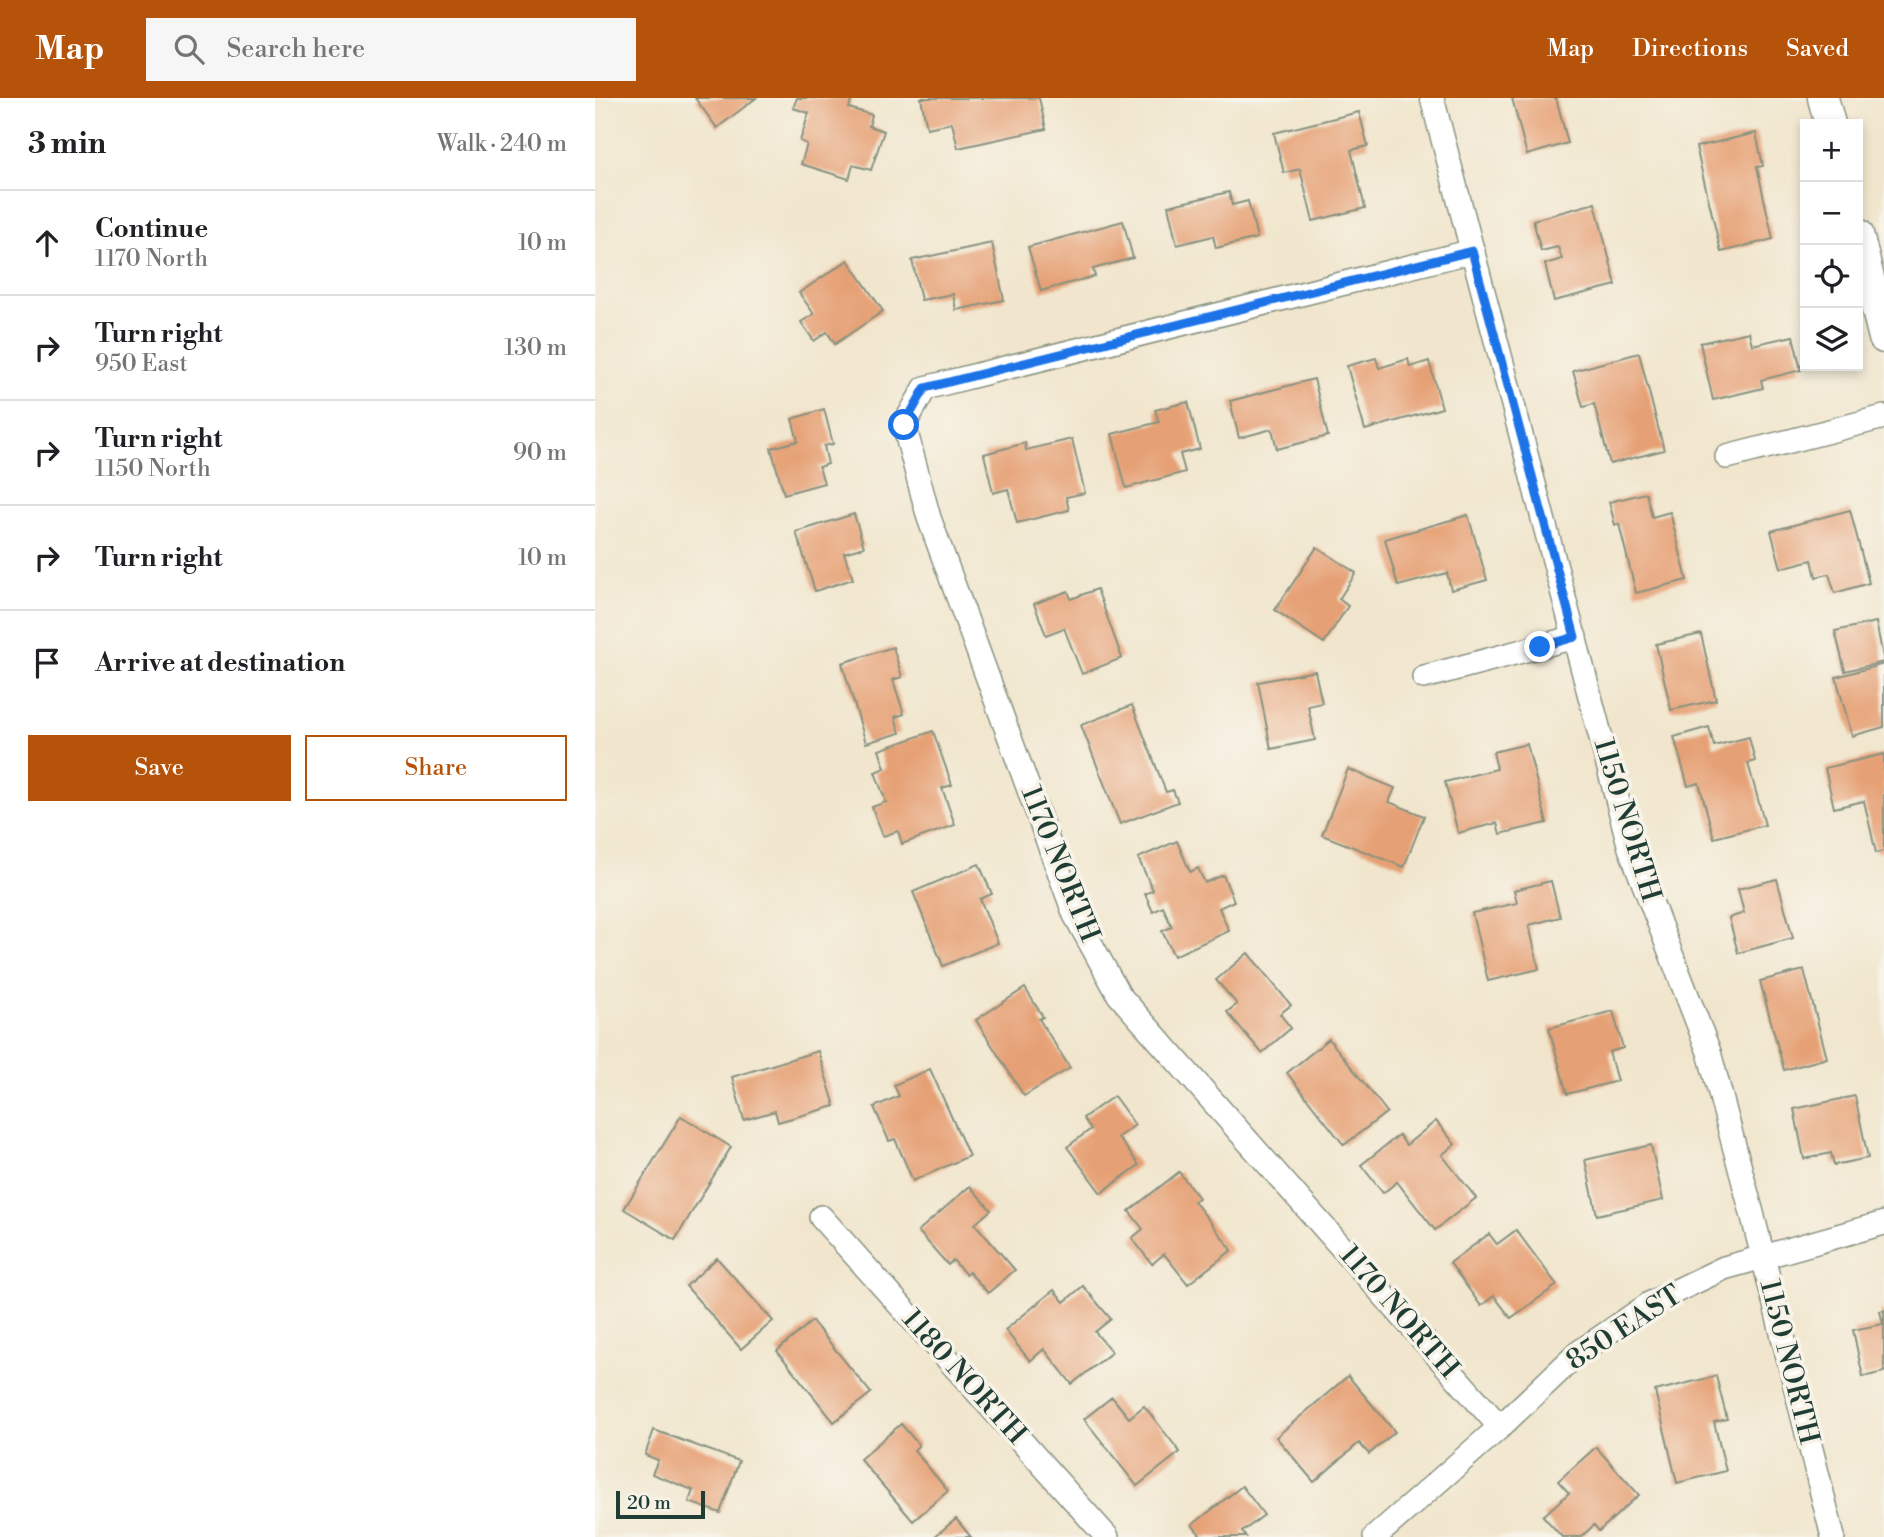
<!DOCTYPE html>
<html lang="en">
<head>
<meta charset="utf-8">
<style>
	body { margin:0; font-family:"Libre Bodoni",serif; background:#f6f6f6; color:#202124 }
	.controls { position:absolute; right:21px; top:21px; display:grid; overflow:hidden; border-radius:0px; box-shadow:0 4px 10px #0003 }
	.controls button { width:63px; height:63px; display:grid; place-items:center; padding:0; border:0; border-bottom:2px solid #e0e0e0; background:#fff; color:#202124; font:35px sans-serif }
	.scale { position:absolute; left:21px; bottom:18px; width:89px; box-sizing:border-box; padding-left:7px; border:4px solid #1f3d34; border-top:0; font-size:19px; line-height:24px; white-space:nowrap; color:#1f3d34; -webkit-text-stroke:5px #f7f3e8; paint-order:stroke }
	.stop { position:absolute; width:21px; height:21px; margin:-16px; border:5px solid #1a73e8; border-radius:50%; background:#fff }
	.stop.end { background:#1a73e8; border-color:#fff; box-shadow:0 2px 7px #0008 }
	.list { margin:0; padding:0; list-style:none }
	h2 { display:flex; justify-content:space-between; align-items:center; height:91px; margin:0; padding:0 28px; font-size:30px }
	h2 small { font-size:23px; font-weight:400; color:#757577 }
	.list li { display:grid; grid-template-columns:46px 1fr auto; gap:21px; align-items:center; box-sizing:border-box; height:105px; padding:0 28px; border-top:2px solid #e0e0e0 }
	.list b { display:block; font-size:26px; white-space:nowrap }
	.list p { margin:0; font-size:23px; white-space:nowrap; color:#757577 }
	.list em { font-size:23px; font-style:normal; color:#757577 }
	.actions { display:flex; gap:14px; padding:21px 28px }
	.actions a { flex:1; padding:16px 0; border:2px solid #b45309; border-radius:0px; text-align:center; font-size:24px; color:#b45309 }
	.actions .main { background:#b45309; color:#fff }
	.icon { flex:none; width:38px; height:38px; fill:none; stroke:currentColor; stroke-width:2; stroke-linecap:round; stroke-linejoin:round }
	.map { position:relative; flex:none; width:1289px; height:1439px; overflow:hidden }
	header { display:flex; align-items:center; gap:42px; box-sizing:border-box; height:98px; padding:0 35px; background:#b45309; color:#fff }
	header strong { font-size:33px }
	nav { display:flex; gap:38px; margin-inline-start:auto; font-size:24px }
	.search { width:490px; height:63px; background:#f6f6f6; display:flex; align-items:center; gap:18px; box-sizing:border-box; padding:0 24px; border-radius:0px; color:#757577; font-size:26px }
	main { display:flex }
	aside { flex:1; background:#fff }
	.map>svg:first-child { display:block }
</style>
</head>
<body>
<header>
<strong>Map</strong>
<div class="search"><svg class="icon" aria-label="search" viewBox="0 0 24 24"><circle cx="10" cy="10" r="6"/><path d="M15 15l6 6"/></svg>Search here</div>
<nav><a>Map</a><a>Directions</a><a>Saved</a></nav>
</header>
<main>
<aside>
<h2>3 min<small>Walk · 240 m</small></h2>
<ul class="list">
<li><svg class="icon" aria-label="ahead" viewBox="0 0 24 24"><path d="M12 20V5M6 11l6-6 6 6"/></svg><div><b>Continue</b><p>1170 North</p></div><em>10 m</em></li>
<li><svg class="icon" aria-label="right" viewBox="0 0 24 24"><path d="M7 20v-9h11M14 6l5 5-5 5"/></svg><div><b>Turn right</b><p>950 East</p></div><em>130 m</em></li>
<li><svg class="icon" aria-label="right" viewBox="0 0 24 24"><path d="M7 20v-9h11M14 6l5 5-5 5"/></svg><div><b>Turn right</b><p>1150 North</p></div><em>90 m</em></li>
<li><svg class="icon" aria-label="right" viewBox="0 0 24 24"><path d="M7 20v-9h11M14 6l5 5-5 5"/></svg><div><b>Turn right</b></div><em>10 m</em></li>
<li><svg class="icon" aria-label="arrive" viewBox="0 0 24 24"><path d="M6 21V4h12l-3 4 3 4H6"/></svg><div><b>Arrive at destination</b></div></li>
</ul>
<div class="actions"><a class="main">Save</a><a>Share</a></div>
</aside>
<div class="map">
<svg width="1289" height="1439" viewBox="0 0 1289 1439">
	<rect width="100%" height="100%" fill="#f7f3e8"/>
	<filter id="ink" filterUnits="userSpaceOnUse"><feTurbulence type="fractalNoise" baseFrequency=".0143" numOctaves="2"/><feDisplacementMap in="SourceGraphic" scale="14" xChannelSelector="R" yChannelSelector="G"/><feConvolveMatrix kernelMatrix="1 2 1 2 8 2 1 2 1" color-interpolation-filters="sRGB"/></filter>
	<filter id="wash" filterUnits="userSpaceOnUse"><feTurbulence type="fractalNoise" baseFrequency=".00686" numOctaves="4" result="noise"/><feDisplacementMap in="SourceGraphic" scale="28" xChannelSelector="R" yChannelSelector="G"/><feGaussianBlur stdDeviation="1.57" result="paint"/><feColorMatrix in="noise" values="0 0 0 0 0 0 0 0 0 0 0 0 0 0 0 0 0 1.4 0 .05"/><feComposite in="paint" operator="in"/></filter>
	<g filter="url(#wash)">
		<rect width="100%" height="100%" fill="#f1e6cd"/>
		<g id="blocks">
			<!-- building -->
			<g fill="#e6a074">
				<path d="M 100,0 L 161,0 L 122,30 Z"/>
				<path d="M 202,0 L 257,0 L 254,10 L 277,17 L 274,28 L 289,33 L 276,72 L 258,67 L 254,81 L 206,66 L 212,46 L 205,43 L 214,15 L 198,10 Z"/>
				<path d="M 326,0 L 444,0 L 451,31 L 363,50 L 357,25 L 332,30 Z"/>
				<path d="M 917,0 L 961,0 L 973,45 L 932,57 Z"/>
				<path d="M 764,14 L 773,48 L 756,52 L 770,110 L 718,123 L 705,71 L 689,75 L 679,35 Z"/>
				<path d="M 1161,35 L 1168,68 L 1162,69 L 1178,141 L 1126,154 L 1101,49 Z"/>
				<path d="M 634,94 L 637,107 L 653,103 L 662,140 L 621,150 L 618,138 L 582,147 L 573,108 Z"/>
				<path d="M 1000,105 L 1021,187 L 959,203 L 950,166 L 967,161 L 963,149 L 946,153 L 938,122 Z"/>
				<path d="M 528,123 L 538,160 L 498,171 L 500,178 L 446,193 L 433,149 Z"/>
				<path d="M 397,145 L 409,202 L 361,212 L 358,196 L 326,202 L 317,162 Z"/>
				<path d="M 253,162 L 288,213 L 240,246 L 232,234 L 219,243 L 206,224 L 219,216 L 204,195 Z"/>
				<path d="M 1154,234 L 1157,247 L 1198,238 L 1206,272 L 1166,282 L 1168,290 L 1118,302 L 1105,245 Z"/>
				<path d="M 1044,255 L 1069,352 L 1015,366 L 999,306 L 988,309 L 978,273 Z"/>
				<path d="M 781,260 L 784,270 L 813,261 L 815,269 L 834,263 L 847,310 L 770,332 L 752,268 Z"/>
				<path d="M 719,281 L 733,338 L 682,351 L 677,331 L 644,340 L 635,303 Z"/>
				<path d="M 593,304 L 605,351 L 585,356 L 590,374 L 531,390 L 517,336 L 564,324 L 560,312 Z"/>
				<path d="M 229,311 L 238,346 L 229,348 L 233,366 L 224,369 L 229,385 L 189,396 L 176,350 L 203,343 L 197,321 Z"/>
				<path d="M 477,341 L 490,395 L 471,399 L 474,412 L 422,425 L 413,391 L 398,395 L 389,356 L 430,345 L 431,352 Z"/>
				<path d="M 1051,395 L 1057,419 L 1075,414 L 1092,482 L 1041,495 L 1024,426 L 1020,427 L 1014,404 Z"/>
				<path d="M 1255,412 L 1274,485 L 1240,495 L 1234,476 L 1221,479 L 1217,462 L 1186,470 L 1176,433 Z"/>
				<path d="M 259,416 L 269,449 L 249,455 L 258,481 L 220,493 L 201,434 Z"/>
				<path d="M 873,417 L 892,482 L 856,492 L 852,475 L 803,488 L 790,441 Z"/>
				<path d="M 722,449 L 761,475 L 744,501 L 753,508 L 729,545 L 680,512 Z"/>
				<path d="M 502,491 L 527,560 L 487,576 L 469,530 L 451,537 L 439,506 L 473,493 L 476,501 Z"/>
				<path d="M 1281,524 L 1289,564 L 1250,573 L 1240,533 Z"/>
				<path d="M 1106,536 L 1121,602 L 1076,612 L 1061,546 Z"/>
				<path d="M 298,549 L 307,579 L 298,582 L 309,616 L 300,619 L 305,635 L 271,645 L 247,565 Z"/>
				<path d="M 1289,566 L 1289,629 L 1257,638 L 1241,579 Z"/>
				<path d="M 720,573 L 727,605 L 713,608 L 720,642 L 676,651 L 663,584 Z"/>
				<path d="M 537,607 L 571,694 L 578,692 L 583,704 L 525,726 L 486,627 Z"/>
				<path d="M 1114,629 L 1119,648 L 1154,639 L 1160,663 L 1153,665 L 1170,727 L 1119,740 L 1104,685 L 1093,688 L 1079,639 Z"/>
				<path d="M 338,633 L 357,687 L 347,690 L 360,727 L 307,746 L 303,733 L 288,738 L 277,709 L 291,704 L 280,674 L 290,670 L 284,652 Z"/>
				<path d="M 932,646 L 952,725 L 905,736 L 902,725 L 863,735 L 850,684 L 902,671 L 898,654 Z"/>
				<path d="M 1289,656 L 1289,753 L 1281,755 L 1269,703 L 1239,710 L 1230,670 Z"/>
				<path d="M 753,671 L 800,690 L 794,704 L 829,718 L 809,769 L 727,737 Z"/>
				<path d="M 582,743 L 595,774 L 603,770 L 610,785 L 628,777 L 639,803 L 624,810 L 634,833 L 579,858 L 567,833 L 577,829 L 568,809 L 558,814 L 550,796 L 558,792 L 543,760 Z"/>
				<path d="M 384,766 L 397,796 L 385,801 L 403,845 L 348,868 L 318,794 Z"/>
				<path d="M 1182,781 L 1198,840 L 1143,855 L 1134,820 L 1149,815 L 1143,791 Z"/>
				<path d="M 956,783 L 965,819 L 934,827 L 944,871 L 893,883 L 877,815 L 922,805 L 919,792 Z"/>
				<path d="M 653,855 L 696,907 L 685,916 L 696,930 L 667,955 L 632,914 L 642,906 L 621,882 Z"/>
				<path d="M 1209,872 L 1232,960 L 1189,972 L 1165,883 Z"/>
				<path d="M 430,890 L 448,919 L 444,921 L 475,970 L 429,998 L 381,922 Z"/>
				<path d="M 1018,913 L 1028,950 L 1014,954 L 1022,983 L 972,996 L 954,930 Z"/>
				<path d="M 734,941 L 792,1014 L 749,1047 L 692,975 Z"/>
				<path d="M 223,953 L 240,1008 L 183,1024 L 180,1013 L 149,1022 L 137,979 Z"/>
				<path d="M 335,971 L 374,1058 L 318,1083 L 300,1041 L 294,1043 L 279,1009 L 304,998 L 299,987 Z"/>
				<path d="M 519,998 L 540,1027 L 523,1039 L 544,1067 L 506,1095 L 472,1049 L 496,1031 L 488,1020 Z"/>
				<path d="M 1260,998 L 1273,1060 L 1239,1067 L 1236,1055 L 1209,1061 L 1199,1011 Z"/>
				<path d="M 86,1018 L 136,1049 L 80,1142 L 29,1111 Z"/>
				<path d="M 841,1023 L 860,1046 L 847,1057 L 881,1100 L 840,1132 L 802,1084 L 788,1095 L 766,1067 L 804,1037 L 811,1047 Z"/>
				<path d="M 1056,1047 L 1068,1102 L 1002,1117 L 990,1062 Z"/>
				<path d="M 584,1074 L 604,1100 L 599,1103 L 637,1152 L 593,1186 L 569,1156 L 557,1166 L 537,1140 L 548,1131 L 534,1113 Z"/>
				<path d="M 375,1088 L 396,1112 L 380,1126 L 420,1172 L 393,1195 L 374,1174 L 371,1177 L 358,1162 L 353,1167 L 323,1133 Z"/>
				<path d="M 921,1132 L 962,1187 L 916,1220 L 899,1198 L 886,1208 L 855,1165 L 894,1136 L 902,1146 Z"/>
				<path d="M 122,1160 L 178,1223 L 146,1251 L 91,1188 Z"/>
				<path d="M 488,1188 L 516,1221 L 500,1234 L 517,1254 L 477,1286 L 449,1251 L 435,1263 L 410,1232 L 459,1192 L 469,1204 Z"/>
				<path d="M 1289,1212 L 1289,1274 L 1268,1279 L 1258,1232 L 1288,1226 L 1285,1213 Z"/>
				<path d="M 217,1223 L 276,1295 L 239,1324 L 182,1253 Z"/>
				<path d="M 753,1278 L 800,1334 L 774,1356 L 764,1345 L 719,1384 L 681,1339 Z"/>
				<path d="M 1121,1278 L 1132,1321 L 1119,1324 L 1131,1373 L 1082,1385 L 1060,1293 Z"/>
				<path d="M 517,1299 L 534,1320 L 549,1308 L 585,1354 L 542,1388 L 489,1321 Z"/>
				<path d="M 306,1326 L 324,1347 L 319,1352 L 353,1393 L 318,1423 L 265,1361 Z"/>
				<path d="M 59,1332 L 144,1363 L 125,1415 L 94,1404 L 98,1392 L 57,1376 L 63,1362 L 50,1357 Z"/>
				<path d="M 1001,1349 L 1044,1397 L 1004,1433 L 999,1427 L 986,1439 L 967,1439 L 948,1418 L 974,1395 L 963,1383 Z"/>
				<path d="M 647,1388 L 669,1417 L 647,1434 L 651,1439 L 607,1439 L 597,1427 Z"/>
				<path d="M 361,1421 L 376,1439 L 339,1439 Z"/>
			</g>
		</g>
	</g>
	<g filter="url(#ink)">
		<use href="#blocks" fill-opacity="0" stroke="#889280" stroke-width="2"/>
		<g fill="none" stroke-linecap="round" stroke-linejoin="round">
			<defs>
				<g id="minor">
					<path d="M 837,0 L 1035,750 L 1114,954 L 1157,1115 L 1238,1439"/>
					<path d="M 878,153 L 330,290 L 309,327 L 334,420 L 480,817 L 524,897 L 905,1329"/>
					<path d="M 1132,359 L 1289,319"/>
					<path d="M 829,579 L 980,539"/>
					<path d="M 226,1119 L 512,1439"/>
					<path d="M 780,1439 L 905,1329 L 983,1255 L 1056,1205 L 1129,1170 L 1289,1125"/>
				</g>
				<g id="tertiary">
					<path d="M 1228,0 L 1235,26"/>
					<path d="M 1263,136 L 1289,240"/>
				</g>
			</defs>
			<!-- minor casing -->
			<use href="#minor" stroke="#889280" stroke-width="26"/>
			<!-- tertiary casing -->
			<use href="#tertiary" stroke="#889280" stroke-width="33"/>
			<!-- minor -->
			<use href="#minor" stroke="#fff" stroke-width="23"/>
			<!-- tertiary -->
			<use href="#tertiary" stroke="#fff" stroke-width="30"/>
		</g>
	</g>
	<g fill="none" stroke-linecap="round" stroke-linejoin="round" filter="url(#ink)">
		<!-- route -->
		<path stroke="#1a73e8" stroke-width="9" d="M 309,327 L 330,290 L 877,153 L 980,539 L 945,549"/>
	</g>
	<g text-anchor="middle" dominant-baseline="central" stroke-width="7" stroke-linejoin="round" paint-order="stroke">
		<!-- street labels -->
		<g font-size="28" fill="#1f3d34" stroke="#f7f3e8">
			<text transform="translate(1032 722) rotate(73)">1150 NORTH</text>
			<text transform="translate(465 766) rotate(68)">1170 NORTH</text>
			<text transform="translate(804 1214) rotate(49)">1170 NORTH</text>
			<text transform="translate(1029 1230) rotate(-33)">850 EAST</text>
			<text transform="translate(1194 1264) rotate(76)">1150 NORTH</text>
			<text transform="translate(369 1279) rotate(48)">1180 NORTH</text>
		</g>
	</g>
</svg>
<div class="controls">
<button>+</button>
<button>−</button>
<button><svg class="icon" aria-label="locate" viewBox="0 0 24 24"><circle cx="12" cy="12" r="6"/><path d="M12 2v4M12 18v4M2 12h4M18 12h4"/></svg></button>
<button><svg class="icon" aria-label="layers" viewBox="0 0 24 24"><path d="M12 4l9 5-9 5-9-5zM3 14l9 5 9-5"/></svg></button>
</div>
<div class="scale">20 m</div>
<div class="stop" style="left:309px;top:327px"></div>
<div class="stop end" style="left:945px;top:549px"></div>
</div>
</main>
</body>
</html>
